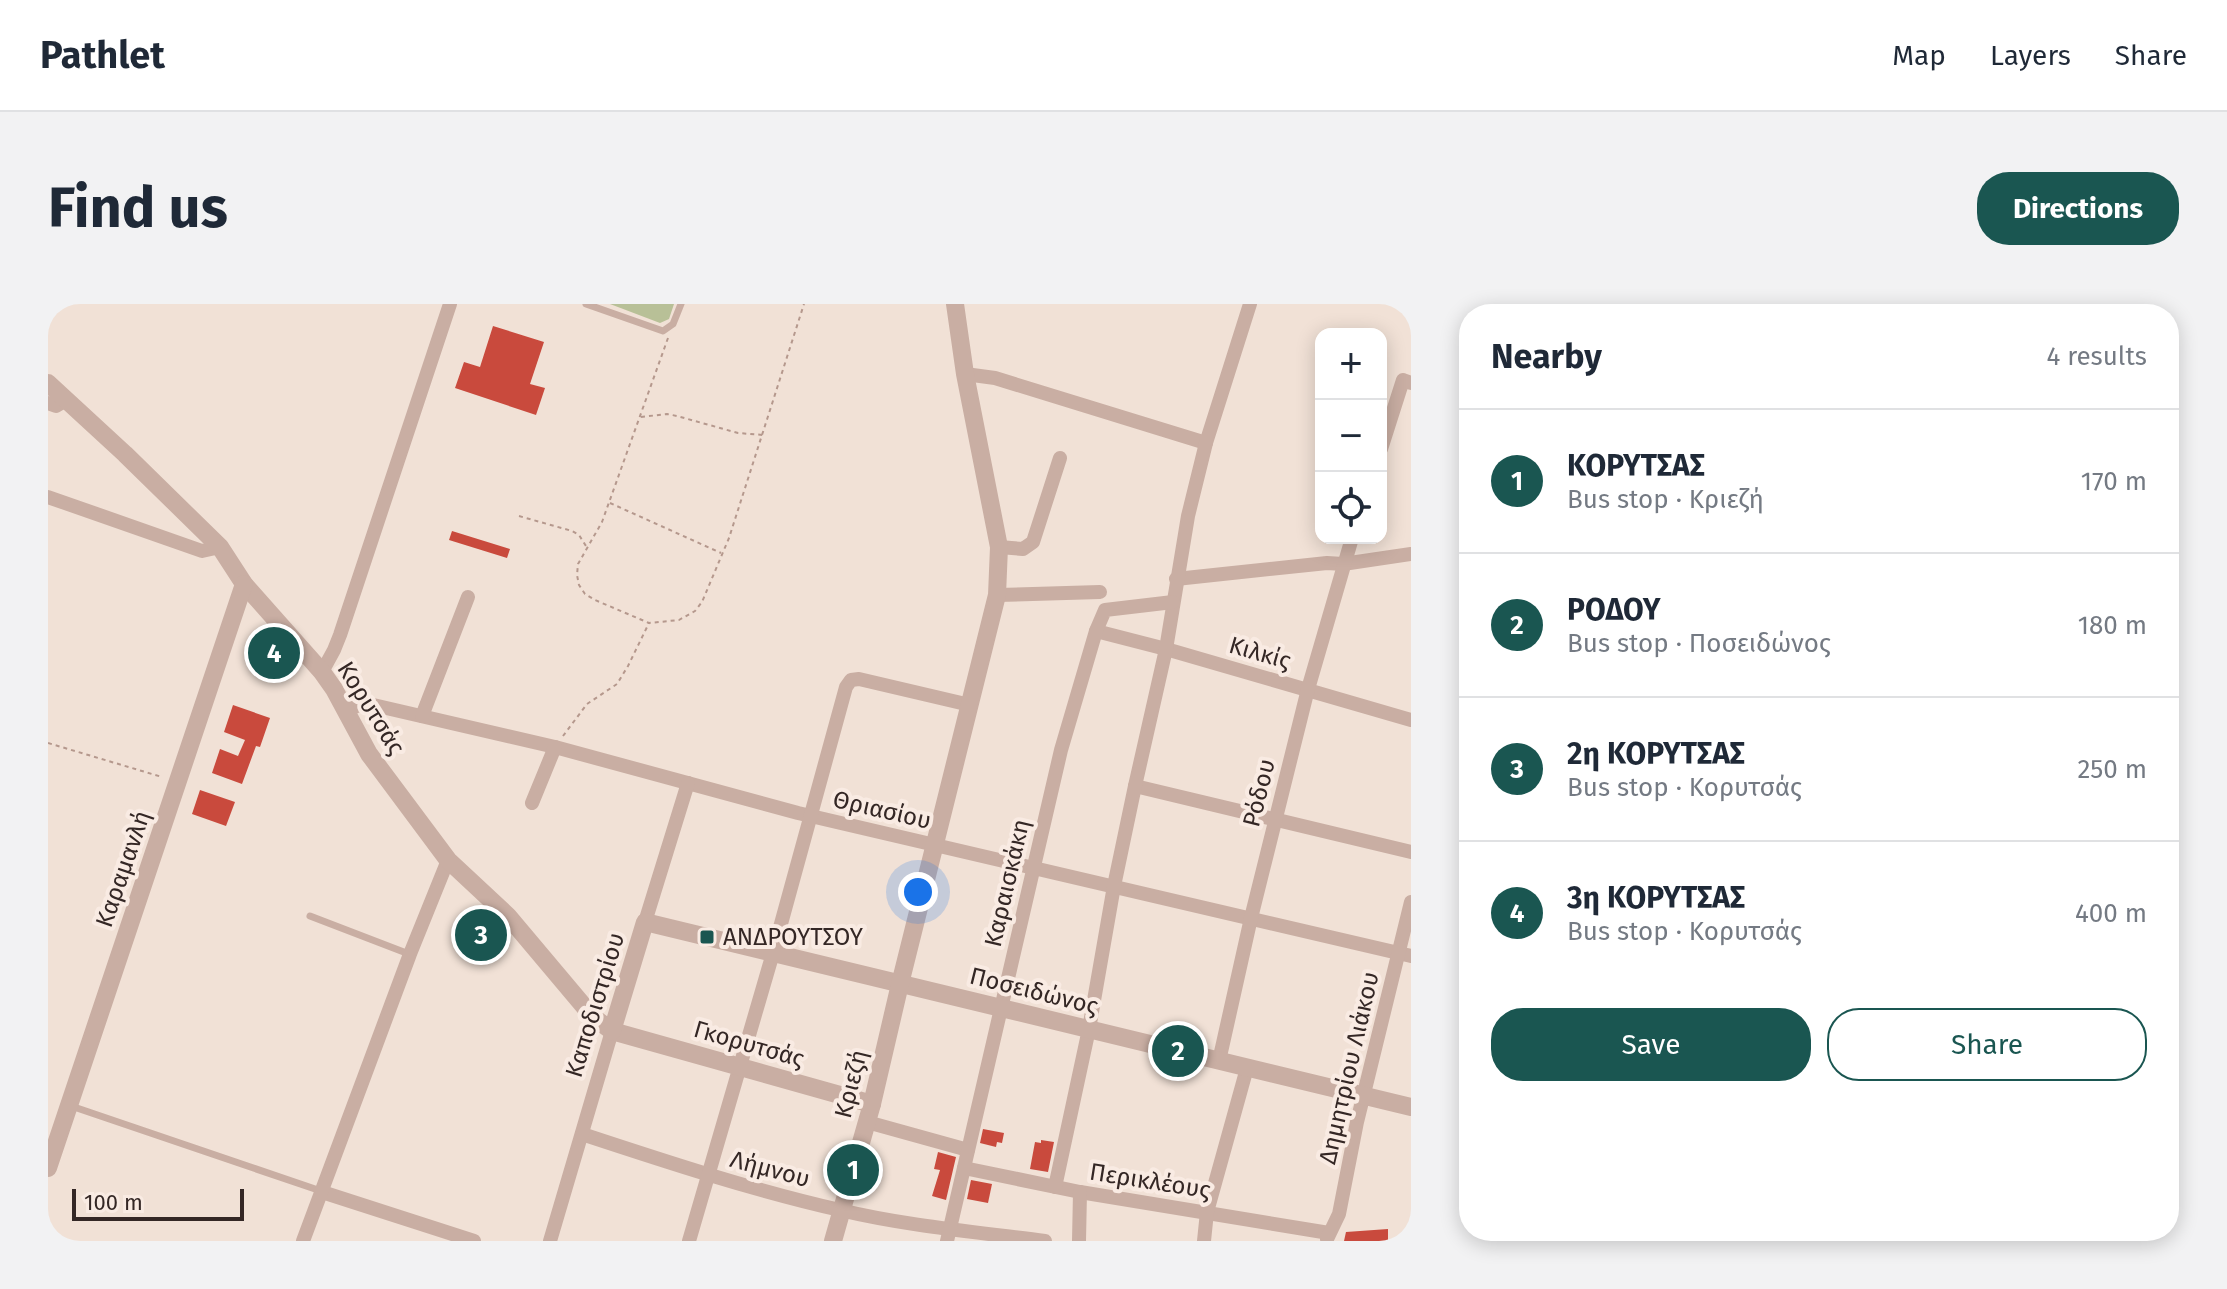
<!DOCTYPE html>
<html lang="en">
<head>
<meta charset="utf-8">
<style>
	body { margin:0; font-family:"Fira Sans",sans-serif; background:#f2f2f3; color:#1f2937 }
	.controls { position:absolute; right:24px; top:24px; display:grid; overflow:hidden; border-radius:16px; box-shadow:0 4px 20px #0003 }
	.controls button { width:72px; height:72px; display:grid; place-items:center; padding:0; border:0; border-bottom:2px solid #e0e1e3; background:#fff; color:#1f2937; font:40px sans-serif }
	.scale { position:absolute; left:24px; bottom:20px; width:172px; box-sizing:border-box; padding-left:8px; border:4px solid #342725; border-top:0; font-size:22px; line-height:28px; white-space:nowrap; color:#342725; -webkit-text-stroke:6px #f9ebe3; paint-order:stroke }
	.you { position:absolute; left:870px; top:588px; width:28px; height:28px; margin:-20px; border:6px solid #fff; border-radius:50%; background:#1a73e8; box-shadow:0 0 0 12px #1a73e833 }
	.badge { display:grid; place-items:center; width:52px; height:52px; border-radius:50%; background:#1a5651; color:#fff; font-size:26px; font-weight:700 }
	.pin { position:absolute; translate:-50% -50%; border:4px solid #fff; box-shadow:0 2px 8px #0006 }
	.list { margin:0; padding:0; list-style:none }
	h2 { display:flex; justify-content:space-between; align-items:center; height:104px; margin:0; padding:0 32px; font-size:34px }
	h2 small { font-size:26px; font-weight:400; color:#747a83 }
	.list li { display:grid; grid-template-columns:52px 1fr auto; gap:24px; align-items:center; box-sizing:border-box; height:144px; padding:0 32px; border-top:2px solid #e0e1e3 }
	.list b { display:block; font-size:30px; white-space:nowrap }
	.list p { margin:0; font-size:26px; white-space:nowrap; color:#747a83 }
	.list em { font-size:26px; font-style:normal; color:#747a83 }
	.actions { display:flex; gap:16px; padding:24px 32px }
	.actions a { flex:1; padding:18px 0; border:2px solid #1a5651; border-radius:32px; text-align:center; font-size:28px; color:#1a5651 }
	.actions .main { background:#1a5651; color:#fff }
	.icon { flex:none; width:44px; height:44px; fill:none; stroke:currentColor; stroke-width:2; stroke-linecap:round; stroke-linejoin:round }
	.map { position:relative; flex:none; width:1363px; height:937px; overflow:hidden; border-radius:32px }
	header { display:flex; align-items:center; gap:48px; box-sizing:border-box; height:112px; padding:0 40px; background:#fff; border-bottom:2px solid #e0e1e3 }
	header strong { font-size:38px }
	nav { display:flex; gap:44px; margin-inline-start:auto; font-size:28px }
	.intro { display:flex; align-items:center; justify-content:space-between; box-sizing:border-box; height:192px; padding:0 48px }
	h1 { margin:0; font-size:56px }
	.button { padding:20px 36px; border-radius:32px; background:#1a5651; color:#fff; font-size:28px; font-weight:700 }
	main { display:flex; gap:48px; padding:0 48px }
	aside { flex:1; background:#fff; border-radius:32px; box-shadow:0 4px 20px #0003 }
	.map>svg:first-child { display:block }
</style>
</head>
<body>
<header>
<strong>Pathlet</strong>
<nav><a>Map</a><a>Layers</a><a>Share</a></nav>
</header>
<div class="intro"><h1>Find us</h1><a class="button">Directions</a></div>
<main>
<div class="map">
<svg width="1363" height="937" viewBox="0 0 1363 937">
	<rect width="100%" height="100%" fill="#f1e1d6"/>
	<!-- green -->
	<path fill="#b8c097" d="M 562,0 L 626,0 L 621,15 L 612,19 Z"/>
	<!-- building -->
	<g fill="#c94a3d">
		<path d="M 445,22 L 496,38 L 482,80 L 497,84 L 488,111 L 407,84 L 416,58 L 432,63 Z"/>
		<path d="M 404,227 L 462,245 L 459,254 L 401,236 Z"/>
		<path d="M 185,401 L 222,414 L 212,443 L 208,442 L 194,480 L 164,469 L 172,445 L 190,452 L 197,436 L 176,428 Z"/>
		<path d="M 152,486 L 187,498 L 178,522 L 144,510 Z"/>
		<path d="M 935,825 L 956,829 L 954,839 L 949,838 L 948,843 L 932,839 Z"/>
		<path d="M 993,836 L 1006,838 L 1000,868 L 982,865 L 987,838 L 993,839 Z"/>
		<path d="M 890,848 L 908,853 L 898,896 L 884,892 L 892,866 L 886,865 Z"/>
		<path d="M 923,876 L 944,880 L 940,899 L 919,895 Z"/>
		<path d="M 1340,925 L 1340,937 L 1296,937 L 1298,928 Z"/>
	</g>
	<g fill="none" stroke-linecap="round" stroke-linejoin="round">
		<!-- path -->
		<g stroke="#b5988d" stroke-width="2" stroke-dasharray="4 4" stroke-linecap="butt">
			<path d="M 620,34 L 554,218 L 530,260 L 529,271 L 531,281 L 537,290 L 547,296 L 601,319 L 631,316 L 647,307 L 654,298 L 681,234 L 756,0"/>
			<path d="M 593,113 L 619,110 L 629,112 L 690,129 L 715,131"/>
			<path d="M 562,199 L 673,249"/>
			<path d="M 471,212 L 524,227 L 531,231 L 538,242"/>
			<path d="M 515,432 L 539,400 L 569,380 L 580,362 L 601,319"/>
			<path d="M 0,439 L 114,473"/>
		</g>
		<!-- service -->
		<g stroke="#c9aea3" stroke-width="7">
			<path d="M 538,0 L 615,27 L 625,20 L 633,0"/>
			<path d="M 262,612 L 361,650"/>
			<path d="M 23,802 L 273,887"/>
		</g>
		<!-- minor -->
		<g stroke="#c9aea3" stroke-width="14">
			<path d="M 917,70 L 947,74 L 1158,139"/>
			<path d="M 0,99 L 8,102 L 18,96"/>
			<path d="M 1333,145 L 1355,76 L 1363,79"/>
			<path d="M 0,193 L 154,247 L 172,243"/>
			<path d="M 951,243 L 975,245 L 985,238 L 1012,154"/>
			<path d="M 1128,275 L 1279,259 L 1295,260 L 1363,250"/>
			<path d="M 949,291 L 1052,288"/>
			<path d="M 1048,327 L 1118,345 L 1363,416"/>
			<path d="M 274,368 L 286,346 L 292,331 L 402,0"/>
			<path d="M 297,407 L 313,400 L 321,400 L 507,443 L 750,509 L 1363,652"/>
			<path d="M 374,412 L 420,293"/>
			<path d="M 1087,482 L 1363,548"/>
			<path d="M 484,499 L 507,443"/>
			<path d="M 597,618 L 640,479"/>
			<path d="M 1171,757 L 1203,614 L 1260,385 L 1304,234"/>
			<path d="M 819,818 L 920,846"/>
			<path d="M 534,830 C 619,858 704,886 792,906 C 859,922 929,928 997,937"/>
			<path d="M 916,864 L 1032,888 L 1281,929"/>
			<path d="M 1007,883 L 1041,725 L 1066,582 L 1087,482 L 1118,345 L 1140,212 L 1158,139 L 1202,0"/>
			<path d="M 274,888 L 426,937"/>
			<path d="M 1279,935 L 1291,910 L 1309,818 L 1363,598"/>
			<path d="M 255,937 L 362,650 L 400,556"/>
			<path d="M 502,937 L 564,727"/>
			<path d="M 641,937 L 725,649 L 798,383 L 803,376 L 811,375 L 922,401"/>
			<path d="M 899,937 L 1013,446 L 1048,327 L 1057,306 L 1125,298"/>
			<path d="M 1031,937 L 1032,888"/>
			<path d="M 1156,937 L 1159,908 L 1199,764"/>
		</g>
		<!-- tertiary -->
		<g stroke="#c9aea3" stroke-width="18">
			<path d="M 0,79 L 77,150 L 172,243 L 196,280 L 274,368 L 286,385 L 321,450 L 400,556 L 460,612 L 545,713 L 564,727 L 824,800"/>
			<path d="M 564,727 L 597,618 L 1363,803"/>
			<path d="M 0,864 L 196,280"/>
			<path d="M 785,937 L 824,800 L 852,680 L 949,291 L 951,243 L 917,70 L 907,0"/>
		</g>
	</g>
	<!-- markers -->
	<rect fill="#1a5651" stroke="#f9ebe3" stroke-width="3" x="651" y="625" width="16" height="16" rx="4"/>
	<g text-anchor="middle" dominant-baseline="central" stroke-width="8" stroke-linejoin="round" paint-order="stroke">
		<!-- street labels -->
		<g font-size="24" fill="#342725" stroke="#f9ebe3">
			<text transform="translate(1212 349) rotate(16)">Κιλκίς</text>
			<text transform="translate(323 404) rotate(58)">Κορυτσάς</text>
			<text transform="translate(1211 489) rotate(-76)">Ρόδου</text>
			<text transform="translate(834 506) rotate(13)">Θριασίου</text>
			<text transform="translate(75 565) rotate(-71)">Καραμανλή</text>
			<text transform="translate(959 579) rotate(-77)">Καραισκάκη</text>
			<text transform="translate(986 687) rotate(14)">Ποσειδώνος</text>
			<text transform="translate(547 701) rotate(-73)">Καποδιστρίου</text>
			<text transform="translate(701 740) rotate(16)">Γκορυτσάς</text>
			<text transform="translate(1301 764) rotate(-77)">Δημητρίου Λιάκου</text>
			<text transform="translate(803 780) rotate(-76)">Κριεζή</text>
			<text transform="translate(722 865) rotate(15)">Λήμνου</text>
			<text transform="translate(1102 877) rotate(9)">Περικλέους</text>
		</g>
		<!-- poi labels -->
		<g font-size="24" fill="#342725" stroke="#f9ebe3" text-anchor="start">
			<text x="675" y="633">ΑΝΔΡΟΥΤΣΟΥ</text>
		</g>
	</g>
</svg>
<div class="controls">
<button>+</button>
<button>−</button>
<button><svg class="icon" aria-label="locate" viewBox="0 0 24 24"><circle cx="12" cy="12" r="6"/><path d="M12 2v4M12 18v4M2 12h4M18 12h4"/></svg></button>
</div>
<div class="scale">100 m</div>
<div class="you"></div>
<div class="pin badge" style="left:805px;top:866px">1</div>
<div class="pin badge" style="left:1130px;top:747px">2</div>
<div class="pin badge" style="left:433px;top:631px">3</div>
<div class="pin badge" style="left:226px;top:349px">4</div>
</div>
<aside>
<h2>Nearby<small>4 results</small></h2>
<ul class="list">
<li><span class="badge">1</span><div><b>ΚΟΡΥΤΣΑΣ</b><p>Bus stop · Κριεζή</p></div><em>170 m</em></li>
<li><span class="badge">2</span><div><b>ΡΟΔΟΥ</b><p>Bus stop · Ποσειδώνος</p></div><em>180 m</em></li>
<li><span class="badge">3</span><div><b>2η ΚΟΡΥΤΣΑΣ</b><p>Bus stop · Κορυτσάς</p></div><em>250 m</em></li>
<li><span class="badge">4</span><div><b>3η ΚΟΡΥΤΣΑΣ</b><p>Bus stop · Κορυτσάς</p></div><em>400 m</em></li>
</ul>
<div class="actions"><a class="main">Save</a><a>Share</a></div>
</aside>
</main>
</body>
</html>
